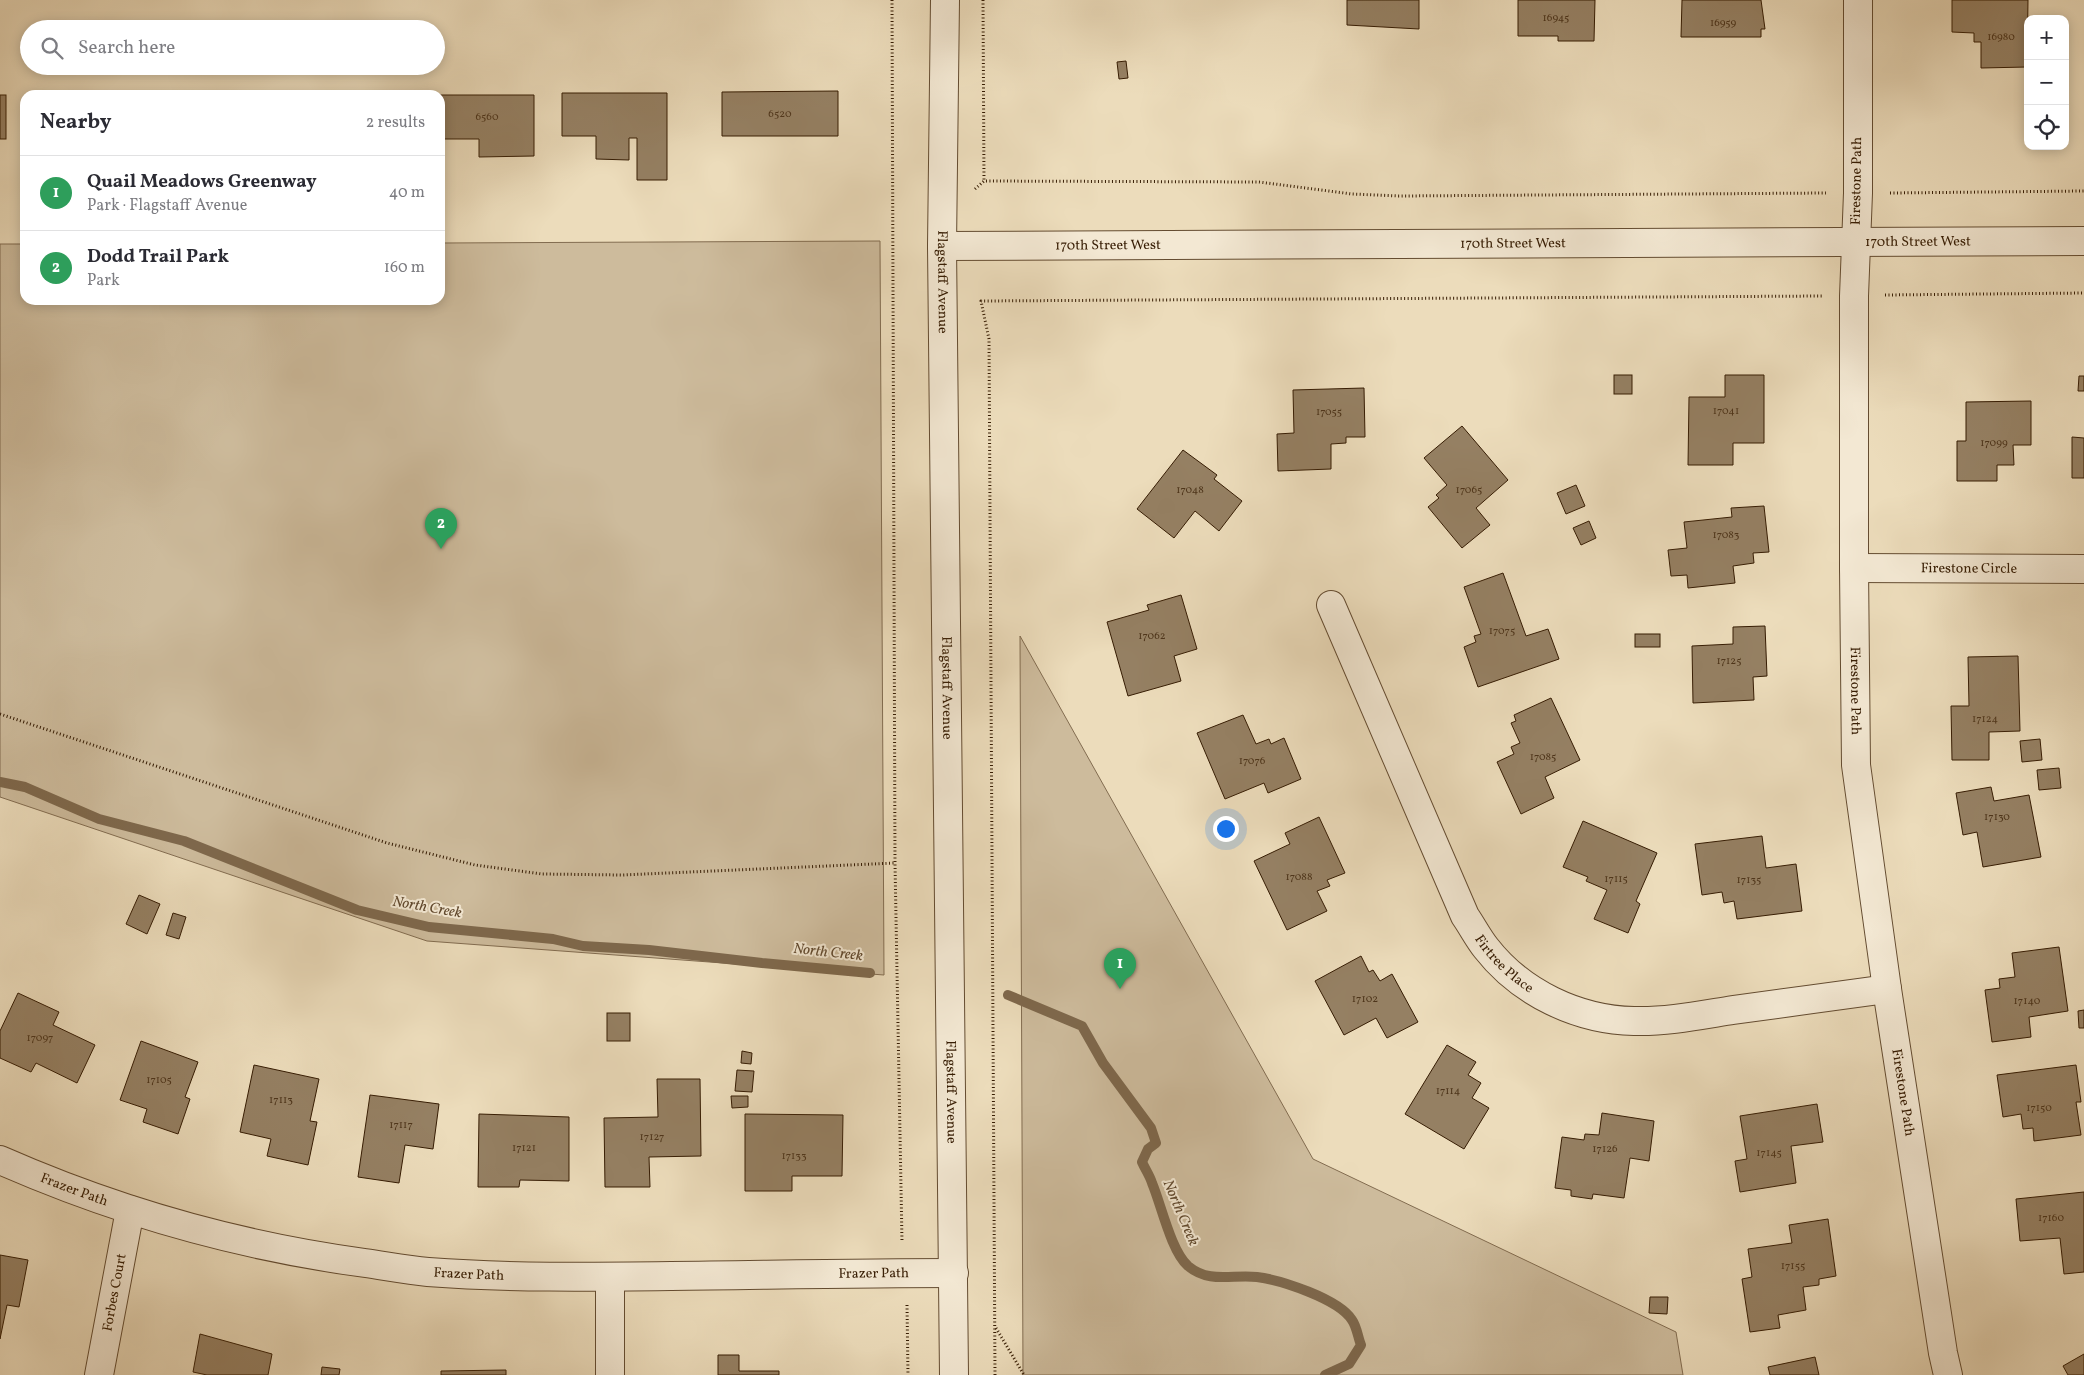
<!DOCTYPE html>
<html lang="en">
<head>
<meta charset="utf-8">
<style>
	body { margin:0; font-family:Vollkorn,serif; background:#f2f2f3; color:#2b2b33 }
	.controls { position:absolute; right:15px; top:15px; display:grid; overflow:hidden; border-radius:10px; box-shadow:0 2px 12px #0003 }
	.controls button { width:45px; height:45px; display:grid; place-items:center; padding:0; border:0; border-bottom:1px solid #e1e1e2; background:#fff; color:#2b2b33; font:25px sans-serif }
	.you { position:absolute; left:1225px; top:828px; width:18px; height:18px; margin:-12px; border:4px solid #fff; border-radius:50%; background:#1a73e8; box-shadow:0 0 0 8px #1a73e833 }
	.badge { display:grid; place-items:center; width:32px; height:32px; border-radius:50%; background:#b45309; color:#fff; font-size:16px; font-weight:700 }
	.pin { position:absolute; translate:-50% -41px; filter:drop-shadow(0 1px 2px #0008) }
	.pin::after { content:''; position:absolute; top:26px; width:18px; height:15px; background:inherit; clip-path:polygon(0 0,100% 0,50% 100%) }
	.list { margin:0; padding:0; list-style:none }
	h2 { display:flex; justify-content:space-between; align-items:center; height:65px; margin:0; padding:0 20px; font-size:21px }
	h2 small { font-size:16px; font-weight:400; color:#7c7c81 }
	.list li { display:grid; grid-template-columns:32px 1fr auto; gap:15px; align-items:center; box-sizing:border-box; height:75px; padding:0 20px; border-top:1px solid #e1e1e2 }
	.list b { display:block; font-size:19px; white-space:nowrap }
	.list p { margin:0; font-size:16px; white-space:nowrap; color:#7c7c81 }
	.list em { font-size:16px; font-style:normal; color:#7c7c81 }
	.icon { flex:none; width:28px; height:28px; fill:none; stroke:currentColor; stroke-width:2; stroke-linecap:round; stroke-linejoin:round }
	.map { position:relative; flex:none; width:2084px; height:1375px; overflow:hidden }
	.search { position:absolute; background:#fff; box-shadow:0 2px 12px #0003; left:20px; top:20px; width:425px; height:55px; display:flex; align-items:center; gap:12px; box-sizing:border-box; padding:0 18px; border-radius:28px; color:#7c7c81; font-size:19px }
	.panel { position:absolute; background:#fff; box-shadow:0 2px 12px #0003; left:20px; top:90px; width:425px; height:215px; border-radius:15px }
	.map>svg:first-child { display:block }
</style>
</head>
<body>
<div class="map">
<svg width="2084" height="1375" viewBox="0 0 2084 1375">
	<rect width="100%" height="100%" fill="#ecdcbb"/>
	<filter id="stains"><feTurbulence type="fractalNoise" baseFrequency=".004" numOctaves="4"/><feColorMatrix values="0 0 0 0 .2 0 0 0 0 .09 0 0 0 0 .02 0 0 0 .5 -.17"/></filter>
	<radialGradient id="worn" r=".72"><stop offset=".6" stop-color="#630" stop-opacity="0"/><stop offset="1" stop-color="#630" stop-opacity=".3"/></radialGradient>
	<!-- green -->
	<g fill="#cdbb9c" stroke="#826c50">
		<path d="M 880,241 L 884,975 L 427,941 L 0,797 L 0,244 L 25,244 L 25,300 L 440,300 L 440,243 Z"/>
		<path d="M 1020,636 L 1313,1159 L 1676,1332 L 1683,1375 L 1023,1375 Z"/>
	</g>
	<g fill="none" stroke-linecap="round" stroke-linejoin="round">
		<!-- stream -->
		<g stroke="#7e684c" stroke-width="10">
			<path d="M 0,782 L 25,787 L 99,819 L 184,841 L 357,910 L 429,927 L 553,939 L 583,946 L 649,950 L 762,963 L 870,973"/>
			<path d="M 1008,995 L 1082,1026 L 1103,1063 L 1151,1128 L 1156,1143 L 1148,1149 L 1142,1162 C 1145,1169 1150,1176 1152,1183 C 1161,1204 1171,1251 1188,1266 C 1210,1284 1232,1274 1257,1277 C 1281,1280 1339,1299 1352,1320 C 1357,1327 1358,1338 1361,1345 L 1349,1364 L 1325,1375"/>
		</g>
	</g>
	<!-- building -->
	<g fill="#958063" stroke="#361c03">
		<path d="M 1347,0 L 1419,0 L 1419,29 L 1347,25 Z"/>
		<path d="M 1518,0 L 1595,0 L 1594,41 L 1558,41 L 1558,36 L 1518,36 Z"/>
		<path d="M 1682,0 L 1761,0 L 1765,29 L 1761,29 L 1761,37 L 1681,37 Z"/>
		<path d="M 1952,0 L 2028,0 L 2027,67 L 1981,68 L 1981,42 L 1974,42 L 1974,33 L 1952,32 Z"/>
		<path d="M 1126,61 L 1128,78 L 1119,79 L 1117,62 Z"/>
		<path d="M 838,91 L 838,136 L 722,136 L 722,92 Z"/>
		<path d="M 562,93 L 667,93 L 667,180 L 637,180 L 637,138 L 629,138 L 629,160 L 596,159 L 596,136 L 562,136 Z"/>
		<path d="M 295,94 L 401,95 L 295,95 Z"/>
		<rect x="0" y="95" width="6" height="44"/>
		<path d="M 440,95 L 534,95 L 534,156 L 479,157 L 479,139 L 440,139 Z"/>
		<rect x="1614" y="375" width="18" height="19"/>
		<path d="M 1725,375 L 1764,375 L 1764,443 L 1733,443 L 1733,465 L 1688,465 L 1689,397 L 1725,397 Z"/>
		<path d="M 2079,376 L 2084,376 L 2084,391 L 2078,391 Z"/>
		<path d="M 1364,388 L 1365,437 L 1346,437 L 1346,443 L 1331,444 L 1331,469 L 1278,471 L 1277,434 L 1294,433 L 1293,390 Z"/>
		<path d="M 2031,401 L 2031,445 L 2013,445 L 2014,465 L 1997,465 L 1997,481 L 1957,481 L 1957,441 L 1966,441 L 1966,402 Z"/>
		<path d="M 1462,426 L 1508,480 L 1476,508 L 1490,525 L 1462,548 L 1428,507 L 1439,498 L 1436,495 L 1447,485 L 1424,458 Z"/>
		<path d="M 2072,437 L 2084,438 L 2084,478 L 2072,478 Z"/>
		<path d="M 1183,450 L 1217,475 L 1214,479 L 1242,501 L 1219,531 L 1195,511 L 1174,538 L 1137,509 Z"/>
		<path d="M 1576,485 L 1585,506 L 1566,514 L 1557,493 Z"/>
		<path d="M 1764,506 L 1769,552 L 1753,553 L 1754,563 L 1733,566 L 1735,583 L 1688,588 L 1687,575 L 1671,576 L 1668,550 L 1687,548 L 1684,522 L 1732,517 L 1731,508 Z"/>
		<path d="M 1589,521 L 1596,538 L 1581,545 L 1573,528 Z"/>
		<path d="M 1503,573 L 1526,636 L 1548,629 L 1559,659 L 1478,687 L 1464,647 L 1476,642 L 1474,636 L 1481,634 L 1464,587 Z"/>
		<path d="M 1181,595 L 1197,649 L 1174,656 L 1181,681 L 1128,696 L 1107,622 L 1149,610 L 1147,605 Z"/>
		<path d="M 1765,626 L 1767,676 L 1753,677 L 1754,700 L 1693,703 L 1692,646 L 1733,644 L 1733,627 Z"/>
		<rect x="1635" y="634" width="25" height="13"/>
		<path d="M 2018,656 L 2020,731 L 1989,732 L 1989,760 L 1952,760 L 1951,706 L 1969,706 L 1968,657 Z"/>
		<path d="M 1551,698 L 1580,760 L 1545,777 L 1554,798 L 1521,814 L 1497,762 L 1514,754 L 1511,747 L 1520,743 L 1511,723 L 1516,721 L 1514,715 Z"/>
		<path d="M 1243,715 L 1256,744 L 1269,739 L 1271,744 L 1284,738 L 1301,779 L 1268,793 L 1264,783 L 1225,799 L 1197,733 Z"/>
		<path d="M 2040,739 L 2042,760 L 2022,762 L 2020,741 Z"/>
		<path d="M 2059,768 L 2061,788 L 2039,790 L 2037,770 Z"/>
		<path d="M 1991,787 L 1994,801 L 2029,795 L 2041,857 L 1983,867 L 1977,832 L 1963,835 L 1956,793 Z"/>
		<path d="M 1319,817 L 1345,873 L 1327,880 L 1330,886 L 1317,891 L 1327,911 L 1287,930 L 1254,861 L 1290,844 L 1285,833 Z"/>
		<path d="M 1583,821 L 1657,853 L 1636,901 L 1640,904 L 1628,933 L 1594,919 L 1607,890 L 1586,881 L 1588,877 L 1563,867 Z"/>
		<path d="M 1762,836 L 1766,868 L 1796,864 L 1802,911 L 1737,919 L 1734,901 L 1724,903 L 1722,892 L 1702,895 L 1695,844 Z"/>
		<path d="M 139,895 L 160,904 L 147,934 L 126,924 Z"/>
		<path d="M 173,913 L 186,917 L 179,939 L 166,935 Z"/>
		<path d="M 2059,947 L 2068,1011 L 2029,1017 L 2031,1037 L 1992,1042 L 1985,990 L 2000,988 L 1999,979 L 2015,977 L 2012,953 Z"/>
		<path d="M 1361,956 L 1369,972 L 1373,970 L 1380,981 L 1392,974 L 1418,1022 L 1387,1038 L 1376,1018 L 1344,1035 L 1315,981 Z"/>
		<path d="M 18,993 L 59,1012 L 53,1025 L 95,1045 L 77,1083 L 36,1063 L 31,1072 L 0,1058 L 0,1031 Z"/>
		<path d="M 2084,1010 L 2084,1028 L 2079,1028 L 2078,1011 Z"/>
		<rect x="607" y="1013" width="23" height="28"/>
		<path d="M 141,1041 L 198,1062 L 185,1097 L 190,1099 L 178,1134 L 143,1122 L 147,1109 L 120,1100 Z"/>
		<path d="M 1447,1045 L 1476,1062 L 1468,1075 L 1481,1083 L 1472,1098 L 1489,1108 L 1464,1149 L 1405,1114 Z"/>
		<path d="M 742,1051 L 752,1053 L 751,1064 L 741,1063 Z"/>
		<path d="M 254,1065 L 319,1079 L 310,1121 L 317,1122 L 308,1165 L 267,1156 L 271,1139 L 240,1132 Z"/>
		<path d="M 2076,1065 L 2081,1102 L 2076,1102 L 2081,1135 L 2034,1141 L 2033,1128 L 2023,1129 L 2021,1114 L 2003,1117 L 1997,1075 Z"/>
		<path d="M 737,1070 L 754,1071 L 752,1092 L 735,1091 Z"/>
		<path d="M 657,1079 L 700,1079 L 701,1156 L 649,1157 L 650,1187 L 605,1187 L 604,1118 L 658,1117 Z"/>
		<path d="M 370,1095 L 439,1104 L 433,1149 L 405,1145 L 399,1183 L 358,1177 Z"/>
		<path d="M 731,1096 L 748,1096 L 748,1107 L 732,1108 Z"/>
		<path d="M 1817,1104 L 1823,1142 L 1791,1146 L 1796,1183 L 1740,1192 L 1735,1161 L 1747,1159 L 1740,1116 Z"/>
		<path d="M 1602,1113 L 1654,1121 L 1649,1161 L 1630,1158 L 1624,1198 L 1593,1194 L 1592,1199 L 1571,1196 L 1571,1190 L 1555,1188 L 1562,1137 L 1584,1140 L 1585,1134 L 1599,1135 Z"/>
		<path d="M 479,1114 L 569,1117 L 569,1181 L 520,1180 L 519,1187 L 478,1187 Z"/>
		<path d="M 745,1114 L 843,1115 L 842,1176 L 792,1176 L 792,1191 L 745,1191 Z"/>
		<path d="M 2084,1192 L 2084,1272 L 2064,1274 L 2060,1238 L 2020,1241 L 2016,1199 Z"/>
		<path d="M 1828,1219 L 1836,1276 L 1819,1279 L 1819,1285 L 1803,1287 L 1806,1310 L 1778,1315 L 1780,1328 L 1750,1332 L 1742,1279 L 1752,1277 L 1748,1249 L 1792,1243 L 1789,1225 Z"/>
		<path d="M 0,1255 L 28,1260 L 19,1307 L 7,1305 L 0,1339 Z"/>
		<path d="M 1650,1297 L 1668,1297 L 1667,1314 L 1649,1313 Z"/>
		<path d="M 200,1334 L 272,1354 L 268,1375 L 207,1375 L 193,1372 Z"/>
		<path d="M 2084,1354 L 2084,1375 L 2068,1375 L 2063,1366 Z"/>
		<path d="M 718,1355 L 739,1355 L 739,1371 L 779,1371 L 779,1375 L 718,1375 Z"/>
		<path d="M 1815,1357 L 1819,1375 L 1770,1375 L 1768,1367 Z"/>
		<path d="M 322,1367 L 340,1369 L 339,1375 L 321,1375 Z"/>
		<path d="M 506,1370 L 506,1375 L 441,1375 L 441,1371 Z"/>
	</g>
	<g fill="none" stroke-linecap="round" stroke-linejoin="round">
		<defs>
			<g id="minor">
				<path id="s1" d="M 1858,0 L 1858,193 L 1854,296 L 1854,568 L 1856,765 L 1887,989 L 1943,1353 L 1948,1375"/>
				<path id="s2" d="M 1854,568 L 2084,569"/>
				<path id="s3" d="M 1331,605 L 1465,916 C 1472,926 1478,938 1486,948 C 1521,993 1578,1020 1634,1021 C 1667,1022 1701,1015 1733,1010 C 1784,1003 1836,996 1887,989"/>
				<path id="s4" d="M 0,1160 C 116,1211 239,1246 365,1263 C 386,1266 407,1270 428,1272 C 509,1278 590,1277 671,1276 C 766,1275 860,1273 954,1273"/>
				<path d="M 610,1277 L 610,1375"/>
				<path id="s5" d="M 99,1375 L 130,1210"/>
			</g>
			<g id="tertiary">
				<path id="s6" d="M 945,0 L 942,246 L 954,1375"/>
				<path id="s7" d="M 942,246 L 2084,241"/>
			</g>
		</defs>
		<!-- minor casing -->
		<use href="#minor" stroke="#644c31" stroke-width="30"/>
		<!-- tertiary casing -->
		<use href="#tertiary" stroke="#644c31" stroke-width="30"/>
		<!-- path -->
		<g stroke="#361c03" stroke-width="3" stroke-dasharray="1 2.5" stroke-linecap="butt">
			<path d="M 892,0 L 895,863 L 902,1242"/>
			<path d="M 983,0 L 984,181"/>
			<path d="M 975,189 L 984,181 L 1259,182 L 1352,194 L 1399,196 L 1826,193"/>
			<path d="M 1890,193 L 2084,191"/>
			<path d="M 1885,295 L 2084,293"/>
			<path d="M 0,714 L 387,843 L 475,865 L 542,874 L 622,875 L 895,863"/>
			<path d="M 907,1305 L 908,1375"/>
			<path d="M 996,1328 L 1024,1375"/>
			<path d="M 995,1375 L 989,339 L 981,301 L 1823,296"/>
		</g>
		<!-- minor -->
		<use href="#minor" stroke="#f3e8d3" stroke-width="28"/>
		<!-- tertiary -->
		<use href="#tertiary" stroke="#f3e8d3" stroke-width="28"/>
	</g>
	<g text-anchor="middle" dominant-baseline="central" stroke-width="4" stroke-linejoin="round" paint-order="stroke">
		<!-- number labels -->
		<g font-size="11" fill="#4e351b">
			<text x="1556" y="18">16945</text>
			<text x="1723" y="23">16959</text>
			<text x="2001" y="37">16980</text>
			<text x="780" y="114">6520</text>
			<text x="487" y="117">6560</text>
			<text x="1726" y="411">17041</text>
			<text x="1329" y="412">17055</text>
			<text x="1994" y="443">17099</text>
			<text x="1190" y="490">17048</text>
			<text x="1469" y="490">17065</text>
			<text x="1726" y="535">17083</text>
			<text x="1502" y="631">17075</text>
			<text x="1152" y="636">17062</text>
			<text x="1729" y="661">17125</text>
			<text x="1985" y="719">17124</text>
			<text x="1543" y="757">17085</text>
			<text x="1252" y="761">17076</text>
			<text x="1997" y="817">17130</text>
			<text x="1299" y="877">17088</text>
			<text x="1616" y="879">17115</text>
			<text x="1749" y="880">17135</text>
			<text x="1365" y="999">17102</text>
			<text x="2027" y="1001">17140</text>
			<text x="40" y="1038">17097</text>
			<text x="159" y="1080">17105</text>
			<text x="1448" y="1091">17114</text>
			<text x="281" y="1100">17113</text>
			<text x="2039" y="1108">17150</text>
			<text x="401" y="1125">17117</text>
			<text x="652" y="1137">17127</text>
			<text x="524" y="1148">17121</text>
			<text x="1605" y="1149">17126</text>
			<text x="1769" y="1153">17145</text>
			<text x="794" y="1156">17133</text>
			<text x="2051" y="1218">17160</text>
			<text x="1793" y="1266">17155</text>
		</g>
		<!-- street labels -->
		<g font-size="14" fill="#361c03" stroke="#f3e8d3">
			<text transform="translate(1857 181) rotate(-89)">Firestone Path</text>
			<text stroke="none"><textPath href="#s7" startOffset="976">170th Street West</textPath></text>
			<text stroke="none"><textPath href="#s7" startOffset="571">170th Street West</textPath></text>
			<text stroke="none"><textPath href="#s7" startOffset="166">170th Street West</textPath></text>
			<text stroke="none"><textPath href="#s6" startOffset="282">Flagstaff Avenue</textPath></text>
			<text stroke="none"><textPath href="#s2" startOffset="115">Firestone Circle</textPath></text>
			<text stroke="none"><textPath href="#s6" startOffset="688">Flagstaff Avenue</textPath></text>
			<text stroke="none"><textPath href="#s1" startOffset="691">Firestone Path</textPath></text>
			<text stroke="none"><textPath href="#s3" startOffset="401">Firtree Place</textPath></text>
			<text stroke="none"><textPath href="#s6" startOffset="1092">Flagstaff Avenue</textPath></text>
			<text stroke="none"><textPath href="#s1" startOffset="1096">Firestone Path</textPath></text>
			<text stroke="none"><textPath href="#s4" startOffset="80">Frazer Path</textPath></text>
			<text stroke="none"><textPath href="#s4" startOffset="485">Frazer Path</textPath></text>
			<text stroke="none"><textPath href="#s4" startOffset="890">Frazer Path</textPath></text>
			<text stroke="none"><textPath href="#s5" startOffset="84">Forbes Court</textPath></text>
		</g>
		<!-- water labels -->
		<g font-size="15" font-style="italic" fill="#60482d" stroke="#f3e8d3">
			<text transform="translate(427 908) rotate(10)">North Creek</text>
			<text transform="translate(828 953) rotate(6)">North Creek</text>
			<text transform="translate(1180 1213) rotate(67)">North Creek</text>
		</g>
	</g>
	<rect width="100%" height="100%" filter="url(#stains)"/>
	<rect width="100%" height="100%" fill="url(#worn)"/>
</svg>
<div class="controls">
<button>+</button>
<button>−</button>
<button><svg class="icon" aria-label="locate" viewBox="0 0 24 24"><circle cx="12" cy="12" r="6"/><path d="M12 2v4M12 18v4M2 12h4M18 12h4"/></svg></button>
</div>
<div class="you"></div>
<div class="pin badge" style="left:1120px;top:989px;background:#2e9e5b">1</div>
<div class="pin badge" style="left:441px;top:549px;background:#2e9e5b">2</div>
<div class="search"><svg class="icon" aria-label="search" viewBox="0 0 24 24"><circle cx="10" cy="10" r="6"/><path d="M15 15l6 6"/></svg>Search here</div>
<section class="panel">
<h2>Nearby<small>2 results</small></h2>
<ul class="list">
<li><span class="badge" style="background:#2e9e5b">1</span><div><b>Quail Meadows Greenway</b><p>Park · Flagstaff Avenue</p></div><em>40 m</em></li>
<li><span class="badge" style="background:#2e9e5b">2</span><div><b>Dodd Trail Park</b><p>Park</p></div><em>160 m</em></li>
</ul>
</section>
</div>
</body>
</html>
